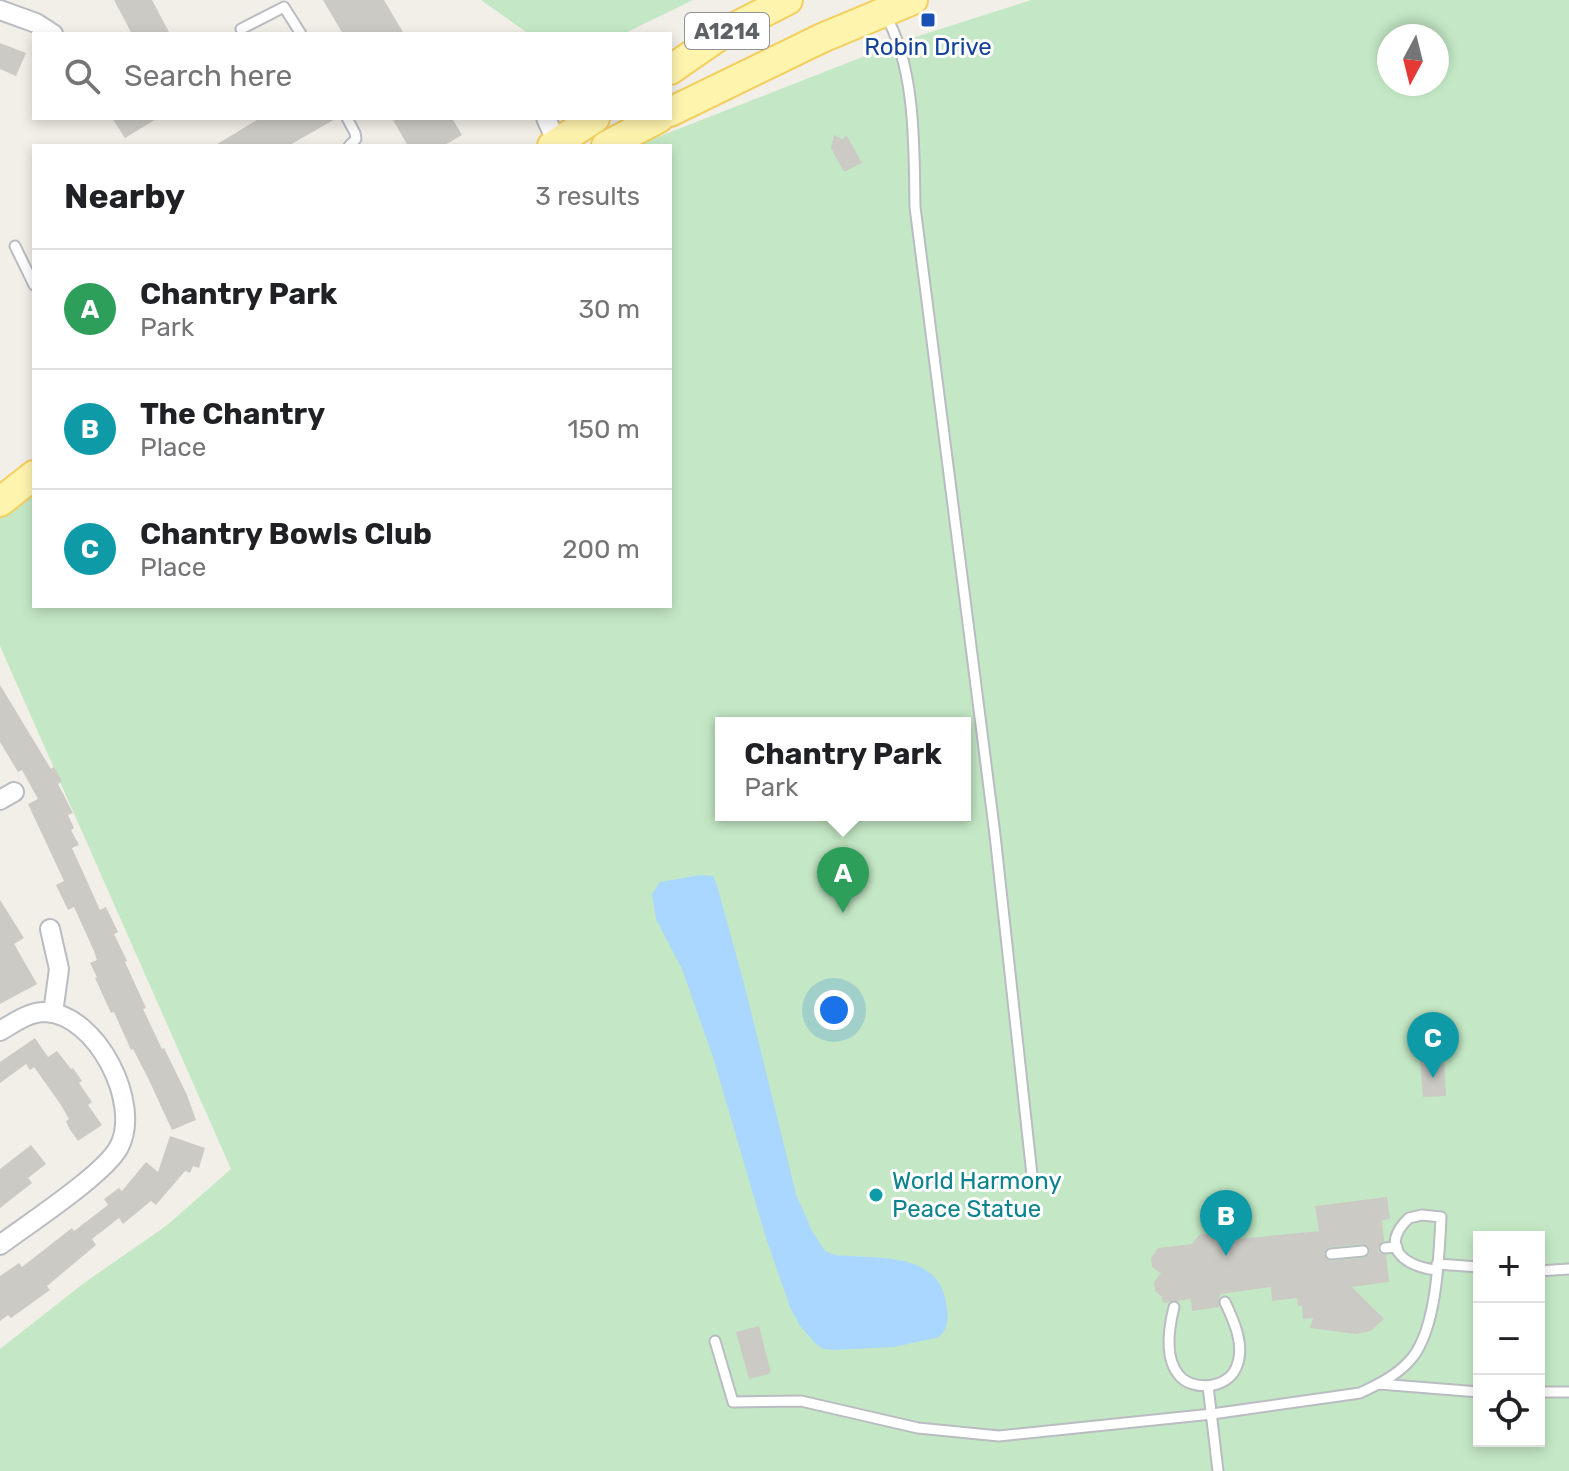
<!DOCTYPE html>
<html lang="en">
<head>
<meta charset="utf-8">
<style>
	body { margin:0; font-family:Rubik,sans-serif; background:#f2f2f2; color:#202124 }
	.controls { position:absolute; right:24px; bottom:24px; display:grid; overflow:hidden; border-radius:0px; box-shadow:0 4px 12px #0003 }
	.controls button { width:72px; height:72px; display:grid; place-items:center; padding:0; border:0; border-bottom:2px solid #e0e0e0; background:#fff; color:#202124; font:40px sans-serif }
	.compass { position:absolute; left:1377px; top:24px; width:72px; height:72px; border-radius:50%; background:#fff; box-shadow:0 4px 12px #0003; rotate:187deg }
	.you { position:absolute; left:834px; top:1010px; width:28px; height:28px; margin:-20px; border:6px solid #fff; border-radius:50%; background:#1a73e8; box-shadow:0 0 0 12px #1a73e833 }
	.badge { display:grid; place-items:center; width:52px; height:52px; border-radius:50%; background:#ed4631; color:#fff; font-size:26px; font-weight:700 }
	.pin { position:absolute; translate:-50% -66px; filter:drop-shadow(0 2px 4px #0008) }
	.pin::after { content:''; position:absolute; top:42px; width:28px; height:24px; background:inherit; clip-path:polygon(0 0,100% 0,50% 100%) }
	.popup { position:absolute; left:715px; top:717px; width:256px; height:104px; box-sizing:border-box; display:grid; place-content:center; border-radius:0px; background:#fff; filter:drop-shadow(0 2px 6px #0005); font-size:26px; white-space:nowrap; color:#757577 }
	.popup b { font-size:30px; color:#202124 }
	.popup::after { content:''; position:absolute; left:50%; top:100%; margin-left:-16px; border:16px solid transparent; border-top-color:#fff }
	.list { margin:0; padding:0; list-style:none }
	h2 { display:flex; justify-content:space-between; align-items:center; height:104px; margin:0; padding:0 32px; font-size:34px }
	h2 small { font-size:26px; font-weight:400; color:#757577 }
	.list li { display:grid; grid-template-columns:52px 1fr auto; gap:24px; align-items:center; box-sizing:border-box; height:120px; padding:0 32px; border-top:2px solid #e0e0e0 }
	.list b { display:block; font-size:30px; white-space:nowrap }
	.list p { margin:0; font-size:26px; white-space:nowrap; color:#757577 }
	.list em { font-size:26px; font-style:normal; color:#757577 }
	.icon { flex:none; width:44px; height:44px; fill:none; stroke:currentColor; stroke-width:2; stroke-linecap:round; stroke-linejoin:round }
	.map { position:relative; flex:none; width:1569px; height:1471px; overflow:hidden }
	.search { position:absolute; background:#fff; box-shadow:0 4px 12px #0003; left:32px; top:32px; width:640px; height:88px; display:flex; align-items:center; gap:20px; box-sizing:border-box; padding:0 28px; border-radius:0px; color:#757577; font-size:30px }
	.panel { position:absolute; background:#fff; box-shadow:0 4px 12px #0003; left:32px; top:144px; width:640px; height:464px; border-radius:0px }
	.map>svg:first-child { display:block }
</style>
</head>
<body>
<div class="map">
<svg width="1569" height="1471" viewBox="0 0 1569 1471">
	<rect width="100%" height="100%" fill="#f1efe7"/>
	<!-- green -->
	<g fill="#c4e8c5" fill-rule="evenodd">
		<path d="M 481,0 L 693,0 L 623,34 L 529,34 Z"/>
		<path d="M 1031,0 L 1569,0 L 1569,1471 L 0,1471 L 0,1349 L 84,1283 L 166,1226 L 231,1169 L 0,646 L 0,502 L 34,475 L 34,606 L 670,606 L 670,146 L 635,146 L 906,40 ZM 1389,36 L 1437,36 L 1437,84 L 1389,84 ZM 721,723 L 965,723 L 965,815 L 721,815 ZM 1479,1237 L 1539,1237 L 1539,1441 L 1479,1441 Z"/>
	</g>
	<!-- water -->
	<path fill="#a9d7ff" d="M 700,875 L 713,876 L 717,885 L 746,991 L 796,1194 L 812,1231 L 825,1251 L 835,1255 C 875,1259 938,1251 946,1302 C 948,1315 950,1327 939,1337 L 894,1347 L 833,1350 L 823,1349 L 815,1343 L 800,1326 L 790,1307 L 765,1235 L 713,1057 L 682,969 L 656,919 L 652,894 L 660,882 Z"/>
	<!-- building -->
	<g fill="#cccac4" fill-rule="evenodd">
		<path d="M 114,0 L 152,0 L 170,34 L 132,34 Z"/>
		<path d="M 323,0 L 384,0 L 404,34 L 343,34 Z"/>
		<path d="M 0,43 L 26,53 L 16,76 L 0,69 Z"/>
		<path d="M 112,118 L 158,118 L 125,138 Z"/>
		<path d="M 260,118 L 337,118 L 288,146 L 214,146 Z"/>
		<path d="M 392,118 L 452,118 L 462,135 L 443,146 L 408,146 Z"/>
		<path d="M 834,135 L 842,139 L 847,136 L 862,163 L 844,172 L 831,148 Z"/>
		<path d="M 0,685 L 51,769 L 54,767 L 62,781 L 58,784 L 73,813 L 68,815 L 74,828 L 71,830 L 79,845 L 72,848 L 100,910 L 106,907 L 118,932 L 114,934 L 127,961 L 125,962 L 146,1008 L 143,1009 L 162,1049 L 164,1048 L 187,1095 L 196,1120 L 172,1130 L 148,1078 L 133,1049 L 131,1050 L 114,1012 L 111,1013 L 95,978 L 97,977 L 90,963 L 97,960 L 94,951 L 74,907 L 68,910 L 56,885 L 64,881 L 28,804 L 38,799 L 22,770 L 18,772 L 0,742 Z"/>
		<path d="M 0,900 L 24,938 L 14,944 L 37,984 L 0,1004 Z"/>
		<path d="M 35,1038 L 48,1057 L 57,1051 L 71,1069 L 73,1068 L 82,1081 L 79,1083 L 92,1102 L 88,1105 L 102,1125 L 78,1141 L 69,1128 L 66,1121 L 69,1119 L 61,1105 L 34,1067 L 30,1070 L 26,1064 L 0,1083 L 0,1062 Z"/>
		<path d="M 1444,1058 L 1446,1096 L 1423,1097 L 1420,1060 Z"/>
		<path d="M 170,1136 L 205,1148 L 199,1168 L 193,1166 L 190,1173 L 185,1171 L 156,1205 L 151,1201 L 123,1224 L 119,1218 L 92,1239 L 96,1245 L 47,1286 L 50,1290 L 11,1318 L 8,1315 L 0,1321 L 0,1276 L 19,1263 L 22,1267 L 72,1228 L 74,1231 L 108,1205 L 104,1199 L 119,1188 L 122,1191 L 146,1162 L 158,1172 Z"/>
		<path d="M 31,1145 L 46,1164 L 28,1178 L 32,1183 L 0,1208 L 0,1169 Z"/>
		<path d="M 1387,1197 L 1390,1219 L 1382,1220 L 1384,1241 L 1378,1248 L 1379,1253 L 1386,1255 L 1389,1282 L 1352,1287 L 1384,1319 L 1371,1331 L 1356,1334 L 1310,1328 L 1313,1318 L 1303,1319 L 1302,1306 L 1298,1306 L 1297,1298 L 1272,1301 L 1271,1287 L 1220,1294 L 1219,1307 L 1192,1311 L 1191,1299 L 1163,1303 L 1162,1297 L 1155,1291 L 1154,1282 L 1161,1273 L 1152,1267 L 1151,1258 L 1158,1248 L 1192,1244 L 1199,1235 L 1212,1233 L 1228,1240 L 1319,1231 L 1315,1206 ZM 1363,1244 L 1370,1250 L 1369,1255 L 1364,1258 L 1331,1261 L 1324,1255 L 1325,1250 L 1330,1247 Z"/>
		<path d="M 759,1326 L 771,1373 L 749,1379 L 736,1332 Z"/>
	</g>
	<g fill="none" stroke-linecap="round" stroke-linejoin="round">
		<defs>
			<g id="lane">
				<path d="M 885,14 C 916,68 914,147 915,207 L 995,835 L 1032,1175"/>
				<path d="M 241,29 L 284,7 L 301,34"/>
				<path d="M 347,118 L 355,133 L 356,139 L 349,146"/>
				<path d="M 15,246 L 34,285"/>
				<path d="M 1385,1248 L 1397,1247"/>
				<path d="M 1331,1254 L 1363,1251"/>
				<path d="M 1437,1264 L 1479,1267"/>
				<path d="M 1539,1271 L 1569,1269"/>
				<path d="M 1174,1307 C 1169,1327 1164,1356 1178,1374 C 1191,1392 1227,1389 1236,1368 C 1246,1347 1234,1321 1225,1302"/>
				<path d="M 715,1341 L 733,1402 L 801,1401 L 918,1428 L 999,1436 L 1212,1414 L 1360,1393 C 1379,1384 1398,1375 1412,1358 C 1437,1327 1439,1256 1441,1217 L 1422,1215 L 1409,1218 C 1378,1247 1405,1266 1436,1270"/>
				<path d="M 1379,1384 L 1479,1392"/>
				<path d="M 1208,1386 L 1218,1471"/>
				<path d="M 1539,1392 L 1569,1392"/>
			</g>
			<g id="street">
				<path d="M 0,10 L 36,23 L 53,34"/>
				<path d="M 546,118 L 557,143"/>
				<path d="M 0,800 L 14,792"/>
				<path d="M 50,929 L 59,969 L 53,1013"/>
				<path d="M 0,1031 C 14,1023 28,1012 45,1012 C 97,1014 142,1104 119,1147 C 105,1174 28,1224 0,1245"/>
			</g>
			<g id="primary">
				<path d="M 670,70 L 725,32 L 788,0"/>
				<path d="M 670,112 L 822,38 L 913,0"/>
				<path d="M 552,146 L 595,118"/>
				<path d="M 606,146 L 659,118"/>
				<path d="M 0,502 L 34,475"/>
			</g>
		</defs>
		<!-- lane casing -->
		<use href="#lane" stroke="#b9bcc1" stroke-width="13"/>
		<!-- street casing -->
		<use href="#street" stroke="#b9bcc1" stroke-width="22"/>
		<!-- primary casing -->
		<use href="#primary" stroke="#f4cf5d" stroke-width="32"/>
		<!-- lane -->
		<use href="#lane" stroke="#fff" stroke-width="9"/>
		<!-- street -->
		<use href="#street" stroke="#fff" stroke-width="18"/>
		<!-- primary -->
		<use href="#primary" stroke="#fff4ae" stroke-width="28"/>
	</g>
	<!-- markers -->
	<rect fill="#1a4fb4" stroke="#fff" stroke-width="3" x="920" y="12" width="16" height="16" rx="4"/>
	<circle fill="#0f9aa8" stroke="#fff" stroke-width="3" cx="876" cy="1195" r="8"/>
	<g text-anchor="middle" dominant-baseline="central" stroke-width="6" stroke-linejoin="round" paint-order="stroke">
		<!-- shield labels -->
		<rect fill="#fff" stroke="#8e9195" stroke-width="2" x="685" y="13" width="84" height="36" rx="6"/>
		<g font-size="22" font-weight="bold" fill="#5e6267">
			<text x="727" y="31">A1214</text>
		</g>
		<!-- transit labels -->
		<g font-size="24" fill="#164399" stroke="#fff">
			<text x="928" y="47">Robin Drive</text>
		</g>
		<!-- culture labels -->
		<g font-size="24" fill="#0d838f" stroke="#fff" text-anchor="start">
			<text x="892" y="1181">World Harmony<tspan x="892" dy="28">Peace Statue</tspan></text>
		</g>
	</g>
</svg>
<div class="controls">
<button>+</button>
<button>−</button>
<button><svg class="icon" aria-label="locate" viewBox="0 0 24 24"><circle cx="12" cy="12" r="6"/><path d="M12 2v4M12 18v4M2 12h4M18 12h4"/></svg></button>
</div>
<svg class="compass" viewBox="-18 -18 36 36"><path d="M0-13l5 13h-10z" fill="#e53935"/><path d="M0 13l5-13h-10z" fill="#757577"/></svg>
<div class="you"></div>
<div class="pin badge" style="left:843px;top:913px;background:#2e9e5b">A</div>
<div class="popup"><b>Chantry Park</b>Park</div>
<div class="pin badge" style="left:1226px;top:1256px;background:#0f9aa8">B</div>
<div class="pin badge" style="left:1433px;top:1078px;background:#0f9aa8">C</div>
<div class="search"><svg class="icon" aria-label="search" viewBox="0 0 24 24"><circle cx="10" cy="10" r="6"/><path d="M15 15l6 6"/></svg>Search here</div>
<section class="panel">
<h2>Nearby<small>3 results</small></h2>
<ul class="list">
<li><span class="badge" style="background:#2e9e5b">A</span><div><b>Chantry Park</b><p>Park</p></div><em>30 m</em></li>
<li><span class="badge" style="background:#0f9aa8">B</span><div><b>The Chantry</b><p>Place</p></div><em>150 m</em></li>
<li><span class="badge" style="background:#0f9aa8">C</span><div><b>Chantry Bowls Club</b><p>Place</p></div><em>200 m</em></li>
</ul>
</section>
</div>
</body>
</html>
